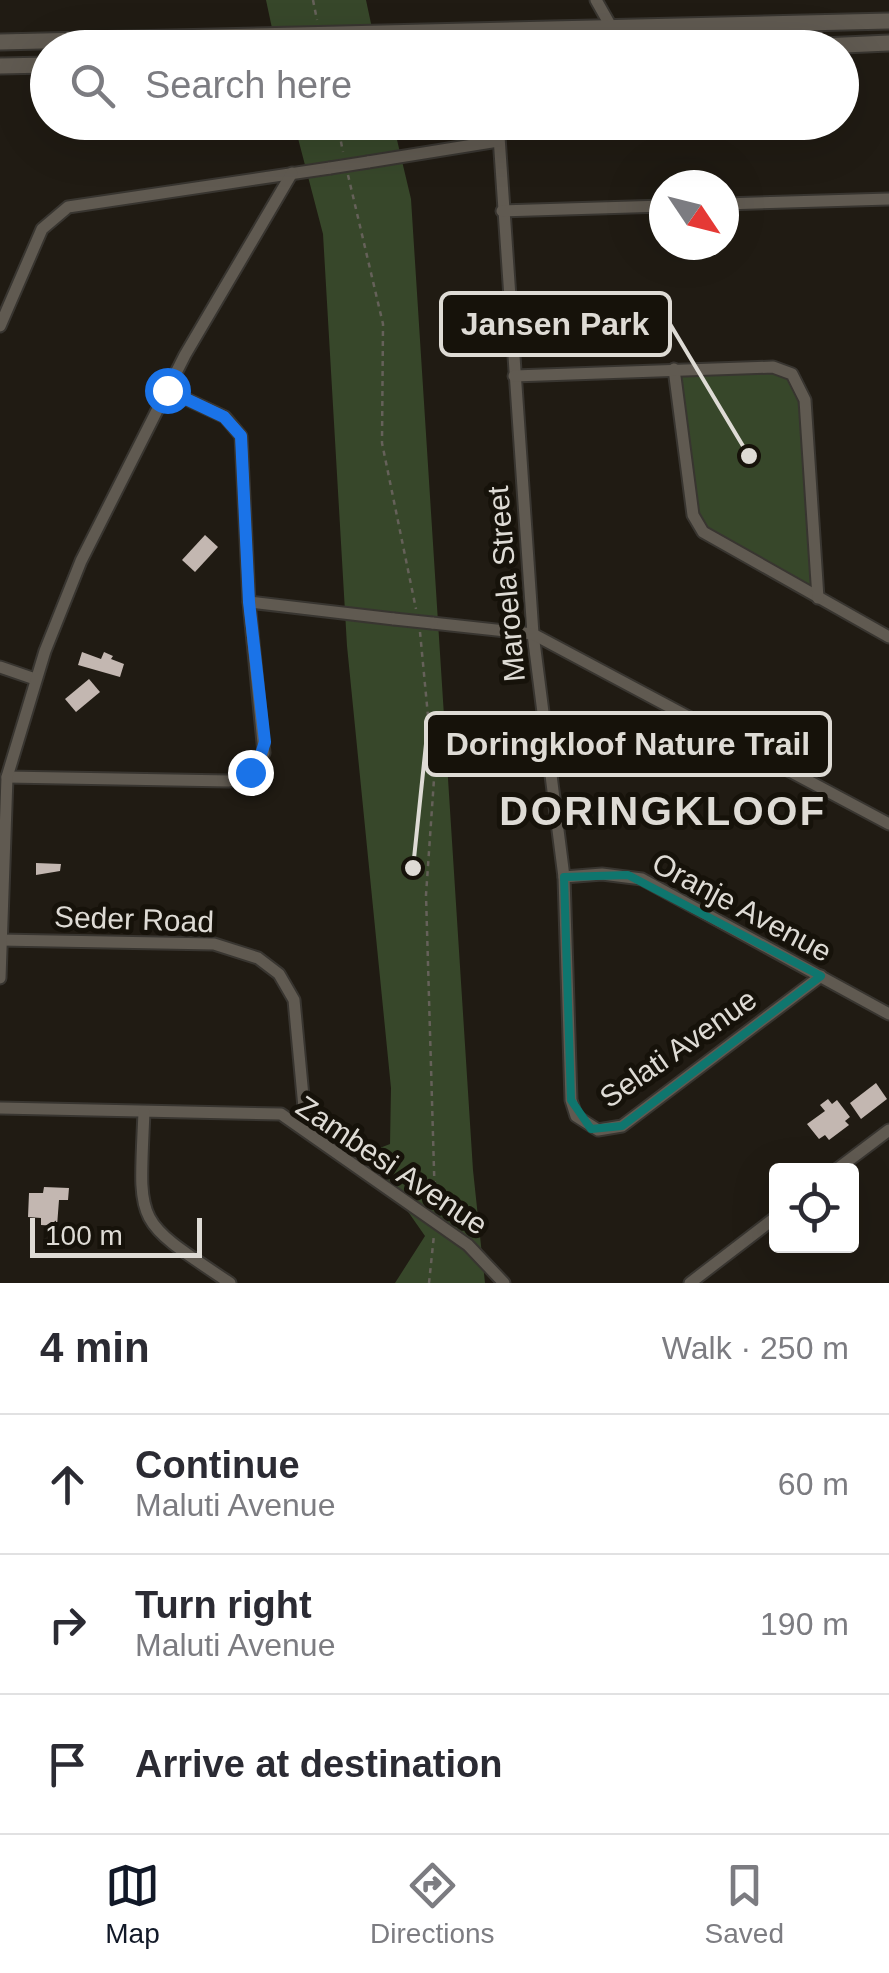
<!DOCTYPE html>
<html lang="en">
<head>
<meta charset="utf-8">
<style>
	body { margin:0; font-family:Arial,sans-serif; background:#f7f7f7; color:#2b2b33 }
	.controls { position:absolute; right:30px; bottom:30px; display:grid; overflow:hidden; border-radius:10px; box-shadow:0 10px 40px #0002 }
	.controls button { width:90px; height:90px; display:grid; place-items:center; padding:0; border:0; border-bottom:2px solid #e1e1e2; background:#fff; color:#2b2b33; font:50px sans-serif }
	.compass { position:absolute; left:649px; top:170px; width:90px; height:90px; border-radius:50%; background:#fff; box-shadow:0 10px 40px #0002; rotate:125deg }
	.scale { position:absolute; left:30px; bottom:25px; width:172px; box-sizing:border-box; padding-left:10px; border:5px solid #dedbd5; border-top:0; font-size:28px; line-height:35px; white-space:nowrap; color:#dedbd5; -webkit-text-stroke:8px #16120a; paint-order:stroke }
	.stop { position:absolute; width:30px; height:30px; margin:-22px; border:8px solid #1a73e8; border-radius:50%; background:#fff }
	.stop.end { background:#1a73e8; border-color:#fff; box-shadow:0 2px 10px #0008 }
	.list { margin:0; padding:0; list-style:none }
	h2 { display:flex; justify-content:space-between; align-items:center; height:130px; margin:0; padding:0 40px; font-size:42px }
	h2 small { font-size:32px; font-weight:400; color:#7c7c81 }
	.list li { display:grid; grid-template-columns:65px 1fr auto; gap:30px; align-items:center; box-sizing:border-box; height:140px; padding:0 40px; border-top:2px solid #e1e1e2 }
	.list b { display:block; font-size:38px; white-space:nowrap }
	.list p { margin:0; font-size:32px; white-space:nowrap; color:#7c7c81 }
	.list em { font-size:32px; font-style:normal; color:#7c7c81 }
	.icon { flex:none; width:55px; height:55px; fill:none; stroke:currentColor; stroke-width:2; stroke-linecap:round; stroke-linejoin:round }
	.map { position:relative; flex:none; width:889px; height:1283px; overflow:hidden }
	.search { position:absolute; background:#fff; box-shadow:0 10px 40px #0002; left:30px; right:30px; top:30px; height:110px; display:flex; align-items:center; gap:25px; box-sizing:border-box; padding:0 35px; border-radius:55px; color:#7c7c81; font-size:38px }
	.sheet { height:550px; background:#fff }
	nav { display:flex; justify-content:space-around; align-items:center; box-sizing:border-box; height:140px; border-top:2px solid #e1e1e2; background:#fff; font-size:28px; color:#7c7c81 }
	nav a { display:grid; justify-items:center; gap:5px }
	nav .on { color:#111827 }
	.map>svg:first-child { display:block }
</style>
</head>
<body>
<div class="map">
<svg width="889" height="1283" viewBox="0 0 889 1283">
	<rect width="100%" height="100%" fill="#201b13"/>
	<!-- green -->
	<g fill="#37472a">
		<path d="M 266,0 L 366,0 L 376,47 L 276,47 Z"/>
		<path d="M 294,123 L 393,123 L 411,199 L 473,1170 L 485,1283 L 395,1283 L 425,1236 L 367,1153 L 390,1144 L 391,1088 L 347,646 L 323,234 Z"/>
		<path d="M 773,363 L 798,374 L 806,386 L 814,591 L 707,534 L 695,512 L 678,372 Z"/>
	</g>
	<!-- building -->
	<g fill="#c3b7b1">
		<path d="M 205,535 L 218,547 L 195,572 L 182,560 Z"/>
		<path d="M 82,652 L 101,659 L 104,652 L 113,656 L 111,659 L 124,664 L 120,677 L 78,665 Z"/>
		<path d="M 89,679 L 100,692 L 76,712 L 65,699 Z"/>
		<path d="M 36,863 L 61,864 L 60,871 L 36,875 Z"/>
		<path d="M 876,1083 L 887,1099 L 861,1119 L 850,1103 Z"/>
		<path d="M 828,1099 L 832,1104 L 837,1100 L 850,1117 L 845,1121 L 849,1125 L 829,1140 L 825,1135 L 819,1139 L 807,1124 L 825,1111 L 820,1105 Z"/>
		<path d="M 44,1187 L 69,1188 L 68,1200 L 59,1200 L 57,1226 L 41,1225 L 41,1218 L 28,1217 L 29,1193 L 43,1193 Z"/>
	</g>
	<g fill="none" stroke-linecap="round" stroke-linejoin="round">
		<defs>
			<g id="minor">
				<path d="M 596,0 L 613,30"/>
				<path d="M 496,32 L 496,48"/>
				<path d="M 498,122 L 533,634 L 564,877 L 571,1100 L 576,1116 L 598,1130 L 622,1126 L 821,976"/>
				<path d="M 368,162 L 498,141"/>
				<path d="M 724,204 L 889,199"/>
				<path d="M 502,211 L 664,206"/>
				<path d="M 0,326 L 42,229 L 68,207 L 330,168"/>
				<path d="M 674,369 L 693,515 L 703,532 L 889,637"/>
				<path d="M 514,376 L 773,367 L 792,374 L 805,400 L 818,598"/>
				<path d="M 249,602 L 394,619"/>
				<path d="M 432,623 L 533,634 L 889,824"/>
				<path d="M 0,667 L 35,679"/>
				<path d="M 7,777 L 229,781 L 250,772 L 264,753 L 249,602 L 241,436 L 225,417 L 167,390"/>
				<path d="M 564,877 L 602,874 L 642,879 L 889,1014"/>
				<path d="M 0,940 L 214,944 L 258,958 L 279,974 L 294,1000 L 306,1129"/>
				<path d="M 0,978 L 7,777 L 45,651 L 81,561 L 185,355 L 292,173"/>
				<path d="M 0,1108 L 281,1114 L 468,1245 L 504,1283"/>
				<path d="M 144,1112 C 139,1227 133,1218 230,1283"/>
				<path d="M 836,1170 L 889,1130"/>
				<path d="M 690,1283 L 776,1217"/>
			</g>
			<g id="secondary">
				<path d="M 704,26 L 718,40 L 790,41"/>
				<path d="M 0,42 L 889,21"/>
				<path d="M 454,42 L 484,48"/>
				<path d="M 778,48 L 889,43"/>
				<path d="M 0,66 L 48,65"/>
			</g>
		</defs>
		<!-- minor casing -->
		<use href="#minor" stroke="#383530" stroke-width="15"/>
		<!-- secondary casing -->
		<use href="#secondary" stroke="#383530" stroke-width="19"/>
		<!-- path -->
		<g stroke="#656159" stroke-width="2.5" stroke-dasharray="5 5" stroke-linecap="butt">
			<path d="M 313,0 L 317,20"/>
			<path d="M 337,122 L 343,152"/>
			<path d="M 348,175 L 383,324 L 382,443 L 416,609"/>
			<path d="M 420,632 L 434,779 L 426,895 L 435,1204"/>
			<path d="M 429,1283 L 434,1235"/>
		</g>
		<!-- minor -->
		<use href="#minor" stroke="#605a51" stroke-width="11"/>
		<!-- secondary -->
		<use href="#secondary" stroke="#605a51" stroke-width="15"/>
		<defs>
			<g id="minor-bridge">
				<path d="M 330,168 L 368,162"/>
				<path d="M 394,619 L 432,623"/>
			</g>
		</defs>
		<!-- minor-bridge casing -->
		<use href="#minor-bridge" stroke="#383530" stroke-width="15" stroke-linecap="butt"/>
		<!-- minor-bridge -->
		<use href="#minor-bridge" stroke="#605a51" stroke-width="11"/>
	</g>
	<g fill="none" stroke-linecap="round" stroke-linejoin="round">
		<!-- route -->
		<path stroke="#1a73e8" stroke-width="12" d="M 167,390 L 224,417 L 241,436 L 249,602 L 265,742 L 258,763 L 250,772"/>
	</g>
	<!-- marked area -->
	<path fill="none" stroke="#0f766e" stroke-width="8" stroke-linejoin="round" d="M 628,875 L 821,976 L 622,1126 L 591,1129 L 571,1100 L 564,877 Z"/>
	<g text-anchor="middle" dominant-baseline="central" stroke-width="10" stroke-linejoin="round" paint-order="stroke">
		<!-- street labels -->
		<g font-size="30" fill="#dedbd5" stroke="#16120a">
			<text transform="translate(506 584) rotate(-95)">Maroela Street</text>
			<text transform="translate(742 907) rotate(28)">Oranje Avenue</text>
			<text transform="translate(134 919) rotate(2)">Seder Road</text>
			<text transform="translate(678 1048) rotate(-35)">Selati Avenue</text>
			<text transform="translate(392 1165) rotate(34)">Zambesi Avenue</text>
		</g>
		<!-- district labels -->
		<g font-size="40" font-weight="bold" letter-spacing="2.5" fill="#dedbd5" stroke="#16120a">
			<text x="663" y="811">DORINGKLOOF</text>
		</g>
	</g>
	<!-- callouts -->
	<path fill="none" stroke="#dedbd5" stroke-width="4" d="M749 456L670 324M413 868L426 744"/>
	<g fill="#dedbd5" stroke="#16120a" stroke-width="4">
		<circle cx="749" cy="456" r="10"/>
		<circle cx="413" cy="868" r="10"/>
	</g>
	<g fill="#16120a" stroke="#dedbd5" stroke-width="4">
		<rect x="441" y="293" width="229" height="62" rx="10"/>
		<rect x="426" y="713" width="404" height="62" rx="10"/>
	</g>
	<g font-size="32" text-anchor="middle" font-weight="bold" fill="#dedbd5">
		<text x="555" y="335">Jansen Park</text>
		<text x="628" y="755">Doringkloof Nature Trail</text>
	</g>
</svg>
<div class="controls">
<button><svg class="icon" aria-label="locate" viewBox="0 0 24 24"><circle cx="12" cy="12" r="6"/><path d="M12 2v4M12 18v4M2 12h4M18 12h4"/></svg></button>
</div>
<svg class="compass" viewBox="-18 -18 36 36"><path d="M0-13l5 13h-10z" fill="#e53935"/><path d="M0 13l5-13h-10z" fill="#7c7c81"/></svg>
<div class="scale">100 m</div>
<div class="stop" style="left:167px;top:390px"></div>
<div class="stop end" style="left:250px;top:772px"></div>
<div class="search"><svg class="icon" aria-label="search" viewBox="0 0 24 24"><circle cx="10" cy="10" r="6"/><path d="M15 15l6 6"/></svg>Search here</div>
</div>
<section class="sheet">
<h2>4 min<small>Walk · 250 m</small></h2>
<ul class="list">
<li><svg class="icon" aria-label="ahead" viewBox="0 0 24 24"><path d="M12 20V5M6 11l6-6 6 6"/></svg><div><b>Continue</b><p>Maluti Avenue</p></div><em>60 m</em></li>
<li><svg class="icon" aria-label="right" viewBox="0 0 24 24"><path d="M7 20v-9h11M14 6l5 5-5 5"/></svg><div><b>Turn right</b><p>Maluti Avenue</p></div><em>190 m</em></li>
<li><svg class="icon" aria-label="arrive" viewBox="0 0 24 24"><path d="M6 21V4h12l-3 4 3 4H6"/></svg><div><b>Arrive at destination</b></div></li>
</ul>
</section>
<nav>
<a class="on"><svg class="icon" aria-label="map" viewBox="0 0 24 24"><path d="M3 6l6-2 6 2 6-2v14l-6 2-6-2-6 2zM9 4v14M15 6v14"/></svg>Map</a>
<a><svg class="icon" aria-label="directions" viewBox="0 0 24 24"><path d="M12 3l9 9-9 9-9-9zM9 14v-3h6M13 9l2 2-2 2"/></svg>Directions</a>
<a><svg class="icon" aria-label="saved" viewBox="0 0 24 24"><path d="M7 4h10v16l-5-4-5 4z"/></svg>Saved</a>
</nav>
</body>
</html>
